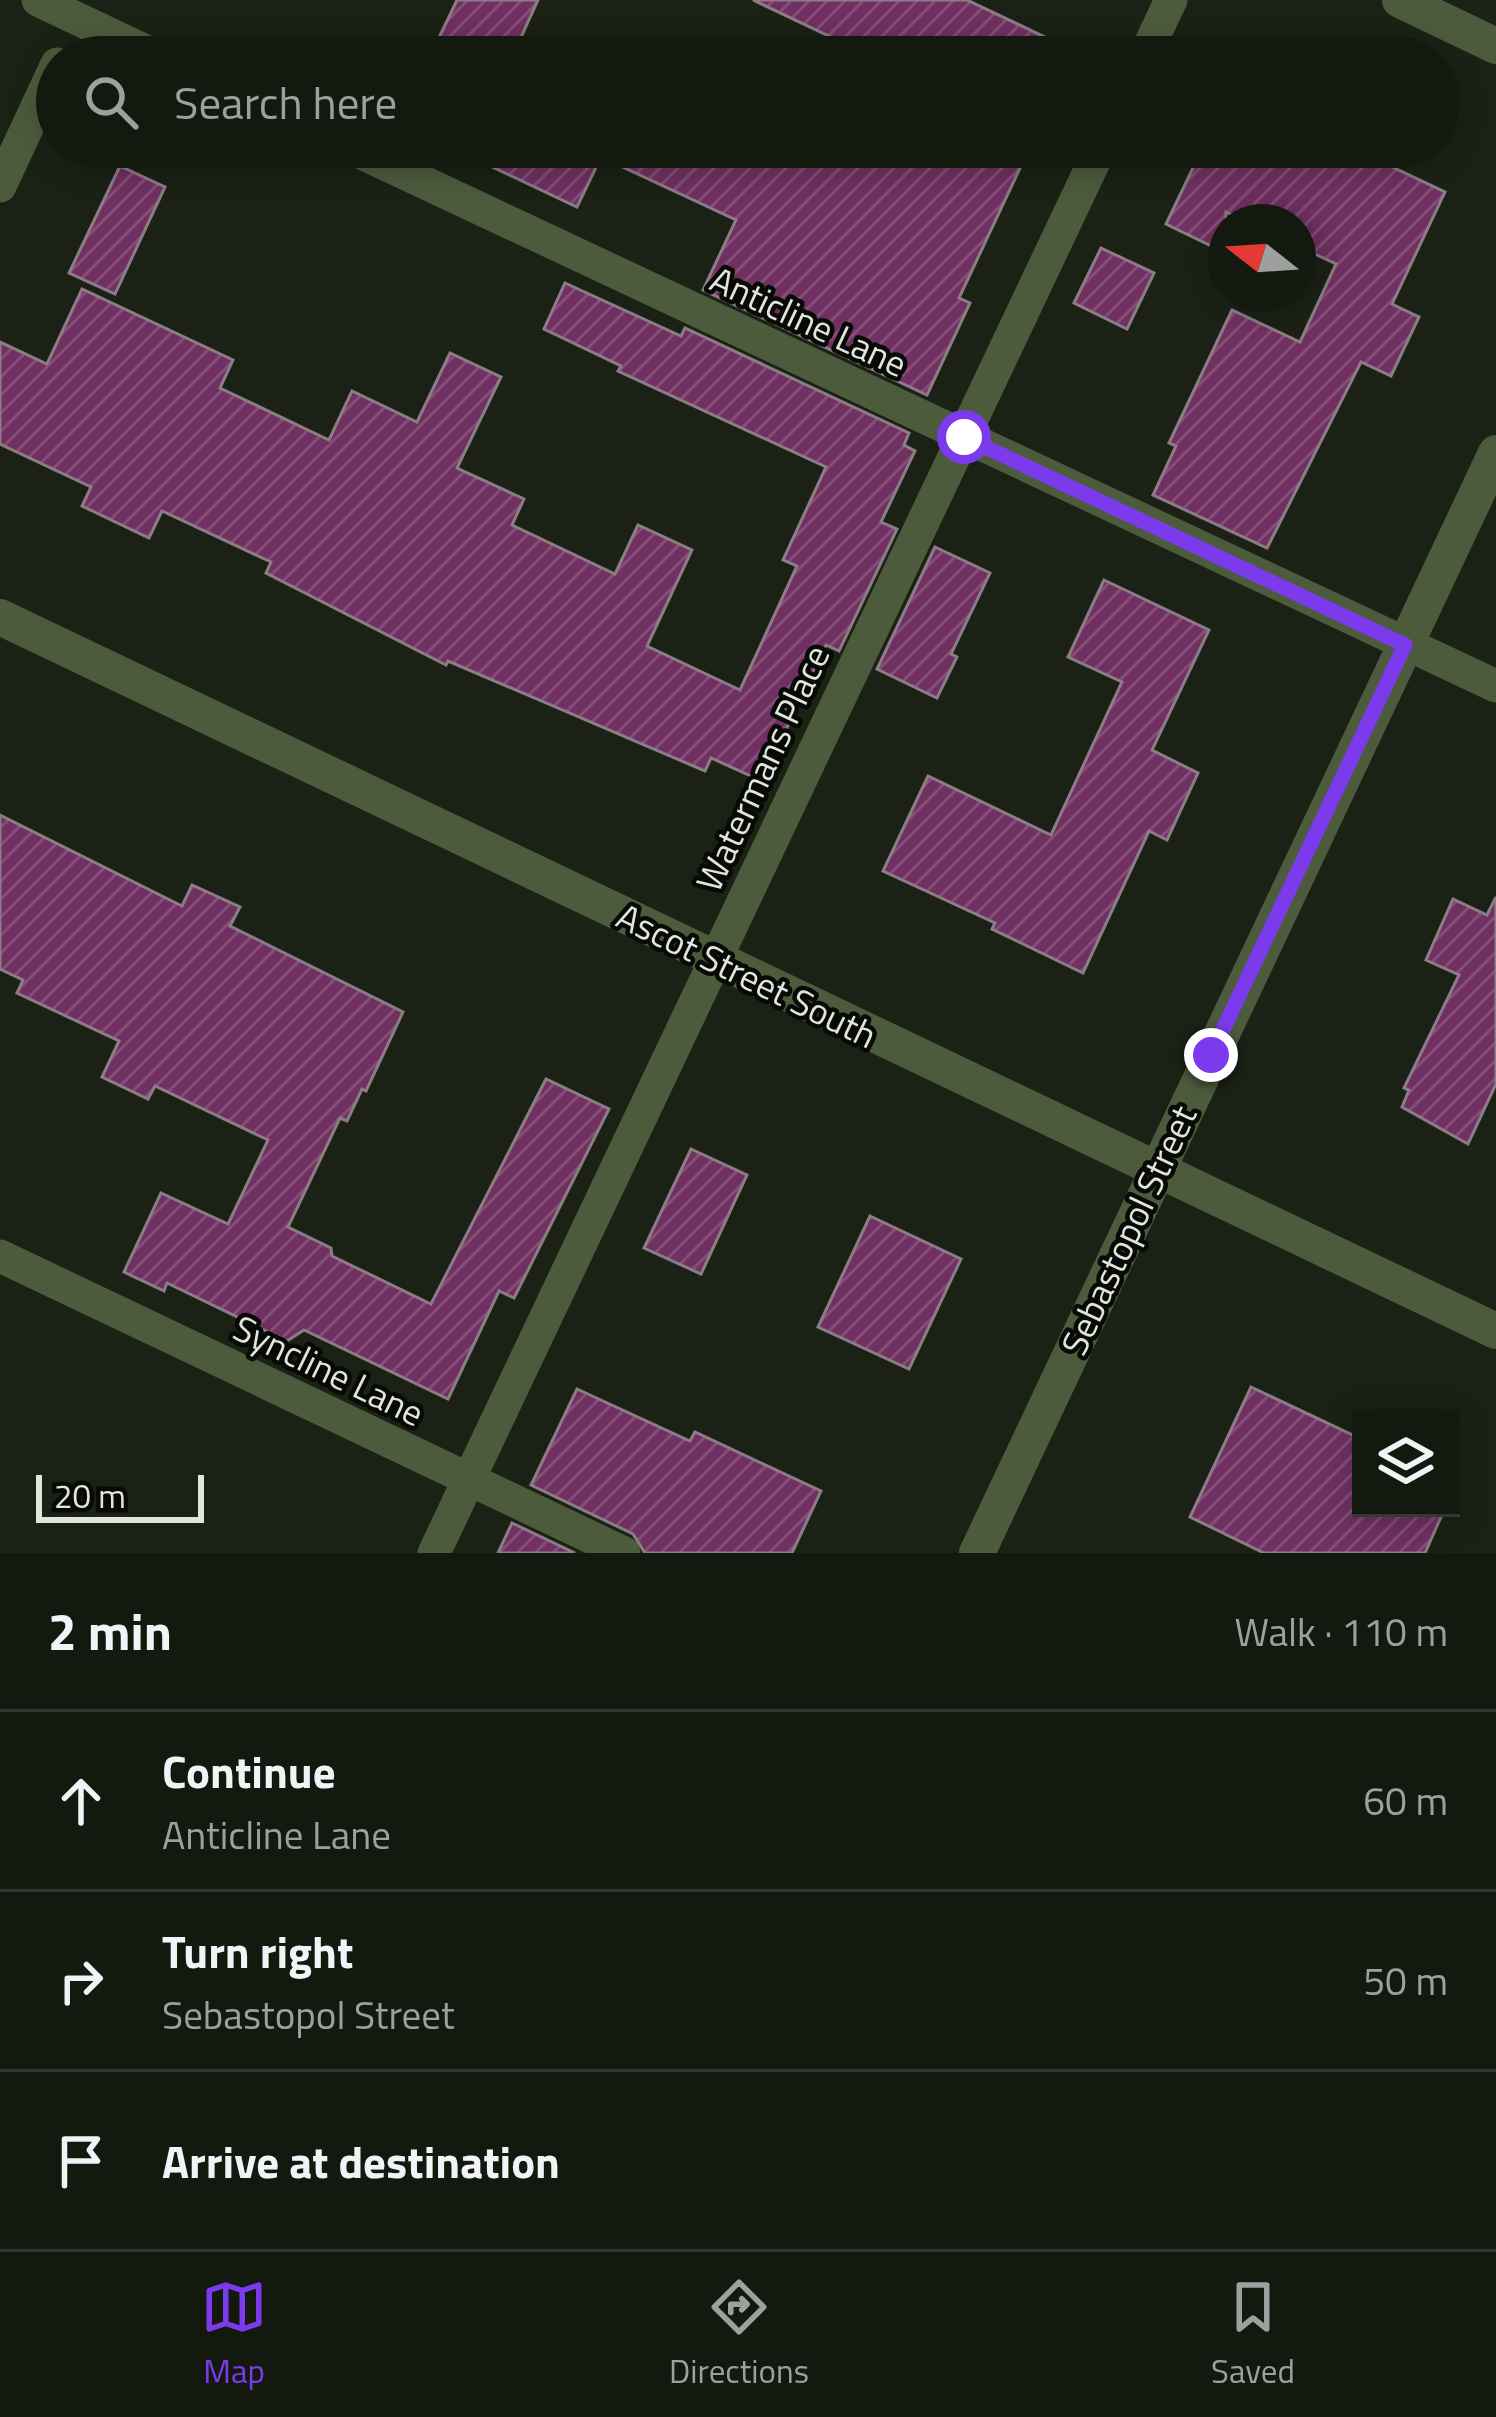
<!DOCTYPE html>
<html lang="en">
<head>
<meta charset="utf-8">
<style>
	body { margin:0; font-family:"Titillium Web",sans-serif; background:#1d2219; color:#f1f3f6 }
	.controls { position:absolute; right:36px; bottom:36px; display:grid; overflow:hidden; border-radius:0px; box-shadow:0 6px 30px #0003 }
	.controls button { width:108px; height:108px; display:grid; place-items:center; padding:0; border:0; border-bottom:3px solid #333830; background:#141910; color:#f1f3f6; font:60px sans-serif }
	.compass { position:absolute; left:1208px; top:204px; width:108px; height:108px; border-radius:50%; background:#141910; box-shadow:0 6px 30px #0003; rotate:287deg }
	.scale { position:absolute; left:36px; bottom:30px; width:168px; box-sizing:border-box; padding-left:12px; border:6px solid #e1e5dd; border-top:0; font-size:33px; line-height:42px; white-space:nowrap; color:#e1e5dd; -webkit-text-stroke:9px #070a05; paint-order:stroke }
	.stop { position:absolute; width:36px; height:36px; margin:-27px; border:9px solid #7c3aed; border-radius:50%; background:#fff }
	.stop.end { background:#7c3aed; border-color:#fff; box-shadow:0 3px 12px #0008 }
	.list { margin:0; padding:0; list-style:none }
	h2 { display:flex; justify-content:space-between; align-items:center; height:156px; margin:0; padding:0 48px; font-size:51px }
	h2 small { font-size:39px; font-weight:400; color:#9da09f }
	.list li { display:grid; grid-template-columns:78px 1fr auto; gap:36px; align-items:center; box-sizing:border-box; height:180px; padding:0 48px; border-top:3px solid #333830 }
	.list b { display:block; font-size:45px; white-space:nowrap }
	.list p { margin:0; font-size:39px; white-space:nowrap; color:#9da09f }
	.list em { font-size:39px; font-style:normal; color:#9da09f }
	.icon { flex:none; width:66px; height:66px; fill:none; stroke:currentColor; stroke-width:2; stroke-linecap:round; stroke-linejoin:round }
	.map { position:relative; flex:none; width:1496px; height:1553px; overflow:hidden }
	.search { position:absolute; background:#141910; box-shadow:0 6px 30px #0003; left:36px; right:36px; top:36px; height:132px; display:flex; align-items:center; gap:30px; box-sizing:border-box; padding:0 42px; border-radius:66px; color:#9da09f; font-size:45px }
	.sheet { height:696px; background:#141910 }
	nav { display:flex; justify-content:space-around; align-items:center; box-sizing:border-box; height:168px; border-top:3px solid #333830; background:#141910; font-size:33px; color:#9da09f }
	nav a { display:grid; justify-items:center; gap:6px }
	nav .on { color:#7c3aed }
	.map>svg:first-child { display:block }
</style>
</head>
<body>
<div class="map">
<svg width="1496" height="1553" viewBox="0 0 1496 1553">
	<defs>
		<pattern id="building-hatch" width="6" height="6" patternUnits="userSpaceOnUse" patternTransform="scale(3)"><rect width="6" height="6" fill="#703061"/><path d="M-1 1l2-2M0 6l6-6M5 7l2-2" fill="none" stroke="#844e77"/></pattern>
	</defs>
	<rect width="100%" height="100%" fill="#1b2115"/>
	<!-- building -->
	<g fill="url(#building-hatch)" stroke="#8b7c86" stroke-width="3">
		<path d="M 457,0 L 538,0 L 512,57 L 460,57 L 435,46 Z"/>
		<path d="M 753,0 L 967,0 L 1087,57 L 873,57 Z"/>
		<path d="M 450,147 L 1030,147 L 959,298 L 970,303 L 927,395 L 703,290 L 736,220 L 601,157 L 577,207 Z"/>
		<path d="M 1203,147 L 1350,147 L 1445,192 L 1392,304 L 1419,317 L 1391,376 L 1361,362 L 1267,548 L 1153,495 L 1176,446 L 1169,443 L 1232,310 L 1300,342 L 1336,264 L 1298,246 L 1298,222 L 1247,222 L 1226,212 L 1226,253 L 1166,224 Z"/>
		<path d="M 120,166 L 165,187 L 115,294 L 69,273 Z"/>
		<path d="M 1101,248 L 1154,273 L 1127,329 L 1074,303 Z"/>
		<path d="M 565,283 L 681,336 L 685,328 L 909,433 L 904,445 L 915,451 L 881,522 L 897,529 L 839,651 L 826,645 L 762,781 L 711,758 L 705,771 L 448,661 L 446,665 L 266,573 L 271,562 L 162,511 L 149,538 L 82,506 L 91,487 L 0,444 L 0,342 L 47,364 L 82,289 L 233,360 L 220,388 L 329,440 L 352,391 L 417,422 L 450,353 L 501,377 L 457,468 L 524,499 L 512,525 L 615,574 L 638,525 L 692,550 L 647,646 L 740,690 L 797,566 L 783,560 L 826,467 L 618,371 L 621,366 L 544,329 Z"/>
		<path d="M 935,547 L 990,573 L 951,654 L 957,657 L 937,698 L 877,669 Z"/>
		<path d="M 1104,580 L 1209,630 L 1152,750 L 1198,773 L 1167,840 L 1149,831 L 1083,973 L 992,929 L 995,923 L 883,871 L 928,776 L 1051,835 L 1122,682 L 1068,657 Z"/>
		<path d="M 0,815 L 182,906 L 192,885 L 240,907 L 230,926 L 403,1012 L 366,1091 L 362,1089 L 347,1121 L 340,1118 L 288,1227 L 331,1248 L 332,1256 L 431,1304 L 546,1079 L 609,1109 L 514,1298 L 499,1291 L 448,1399 L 304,1330 L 287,1341 L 167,1283 L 164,1291 L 124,1272 L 161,1193 L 228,1224 L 268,1140 L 155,1086 L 148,1099 L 102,1077 L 119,1041 L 17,993 L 23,980 L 0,969 Z"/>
		<path d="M 1496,897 L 1496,1084 L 1468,1144 L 1402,1107 L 1409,1090 L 1404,1088 L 1459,975 L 1426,960 L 1453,899 L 1487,915 Z"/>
		<path d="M 691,1149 L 747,1175 L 701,1274 L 644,1248 Z"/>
		<path d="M 870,1216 L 961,1259 L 909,1369 L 818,1327 Z"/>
		<path d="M 1251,1387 L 1361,1439 L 1361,1508 L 1445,1508 L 1425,1553 L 1264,1553 L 1190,1517 Z"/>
		<path d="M 577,1389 L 690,1441 L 695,1432 L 821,1491 L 792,1553 L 645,1553 L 633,1534 L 531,1485 Z"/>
		<path d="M 512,1523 L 575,1553 L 498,1553 Z"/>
	</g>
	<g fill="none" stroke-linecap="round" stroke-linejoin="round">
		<!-- lane -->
		<g stroke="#4d5b3d" stroke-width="33">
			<path d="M 38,0 L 158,57"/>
			<path d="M 1144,57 L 1171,0"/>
			<path d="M 349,147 L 1496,686"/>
			<path d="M 0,186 L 57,64"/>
			<path d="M 0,1256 L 624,1553"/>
			<path d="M 434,1553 L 1101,147"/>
		</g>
		<!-- street -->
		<g stroke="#4d5b3d" stroke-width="36">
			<path d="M 1400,0 L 1496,46"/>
			<path d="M 0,617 L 1496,1331"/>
			<path d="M 977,1553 L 1496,453"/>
		</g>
	</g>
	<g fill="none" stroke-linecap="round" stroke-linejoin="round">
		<!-- route -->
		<path stroke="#7c3aed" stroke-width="15" d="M 964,437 L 1405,645 L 1211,1055"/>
	</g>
	<g text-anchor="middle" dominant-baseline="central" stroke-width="9" stroke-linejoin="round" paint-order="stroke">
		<!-- street labels -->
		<g font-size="36" fill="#e1e5dd" stroke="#070a05">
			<text transform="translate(809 321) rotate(25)">Anticline Lane</text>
			<text transform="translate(762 768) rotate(-65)">Watermans Place</text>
			<text transform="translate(747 975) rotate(26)">Ascot Street South</text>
			<text transform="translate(1128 1230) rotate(-65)">Sebastopol Street</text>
			<text transform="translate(329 1370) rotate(26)">Syncline Lane</text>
		</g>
	</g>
</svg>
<div class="controls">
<button><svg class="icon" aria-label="layers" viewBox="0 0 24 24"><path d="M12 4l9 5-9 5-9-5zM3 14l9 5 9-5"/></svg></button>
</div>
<svg class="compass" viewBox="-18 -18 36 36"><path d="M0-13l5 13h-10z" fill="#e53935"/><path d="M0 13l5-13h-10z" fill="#9da09f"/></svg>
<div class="scale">20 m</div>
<div class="stop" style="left:964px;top:437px"></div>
<div class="stop end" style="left:1211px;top:1055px"></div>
<div class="search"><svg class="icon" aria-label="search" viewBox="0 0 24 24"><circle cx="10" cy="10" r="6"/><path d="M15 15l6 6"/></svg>Search here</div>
</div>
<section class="sheet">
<h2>2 min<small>Walk · 110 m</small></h2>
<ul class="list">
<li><svg class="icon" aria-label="ahead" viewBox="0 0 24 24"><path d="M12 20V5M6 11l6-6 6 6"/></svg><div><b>Continue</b><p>Anticline Lane</p></div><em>60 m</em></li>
<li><svg class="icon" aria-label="right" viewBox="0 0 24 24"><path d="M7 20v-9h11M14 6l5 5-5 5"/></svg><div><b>Turn right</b><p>Sebastopol Street</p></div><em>50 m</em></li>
<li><svg class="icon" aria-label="arrive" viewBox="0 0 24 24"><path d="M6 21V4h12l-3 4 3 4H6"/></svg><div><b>Arrive at destination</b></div></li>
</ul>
</section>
<nav>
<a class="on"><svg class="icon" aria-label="map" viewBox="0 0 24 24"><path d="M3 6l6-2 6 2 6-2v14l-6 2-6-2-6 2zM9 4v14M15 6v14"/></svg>Map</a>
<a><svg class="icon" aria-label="directions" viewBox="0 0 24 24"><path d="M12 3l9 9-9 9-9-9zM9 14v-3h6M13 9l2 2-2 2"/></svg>Directions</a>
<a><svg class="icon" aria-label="saved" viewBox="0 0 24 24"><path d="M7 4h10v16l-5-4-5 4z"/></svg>Saved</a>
</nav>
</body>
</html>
